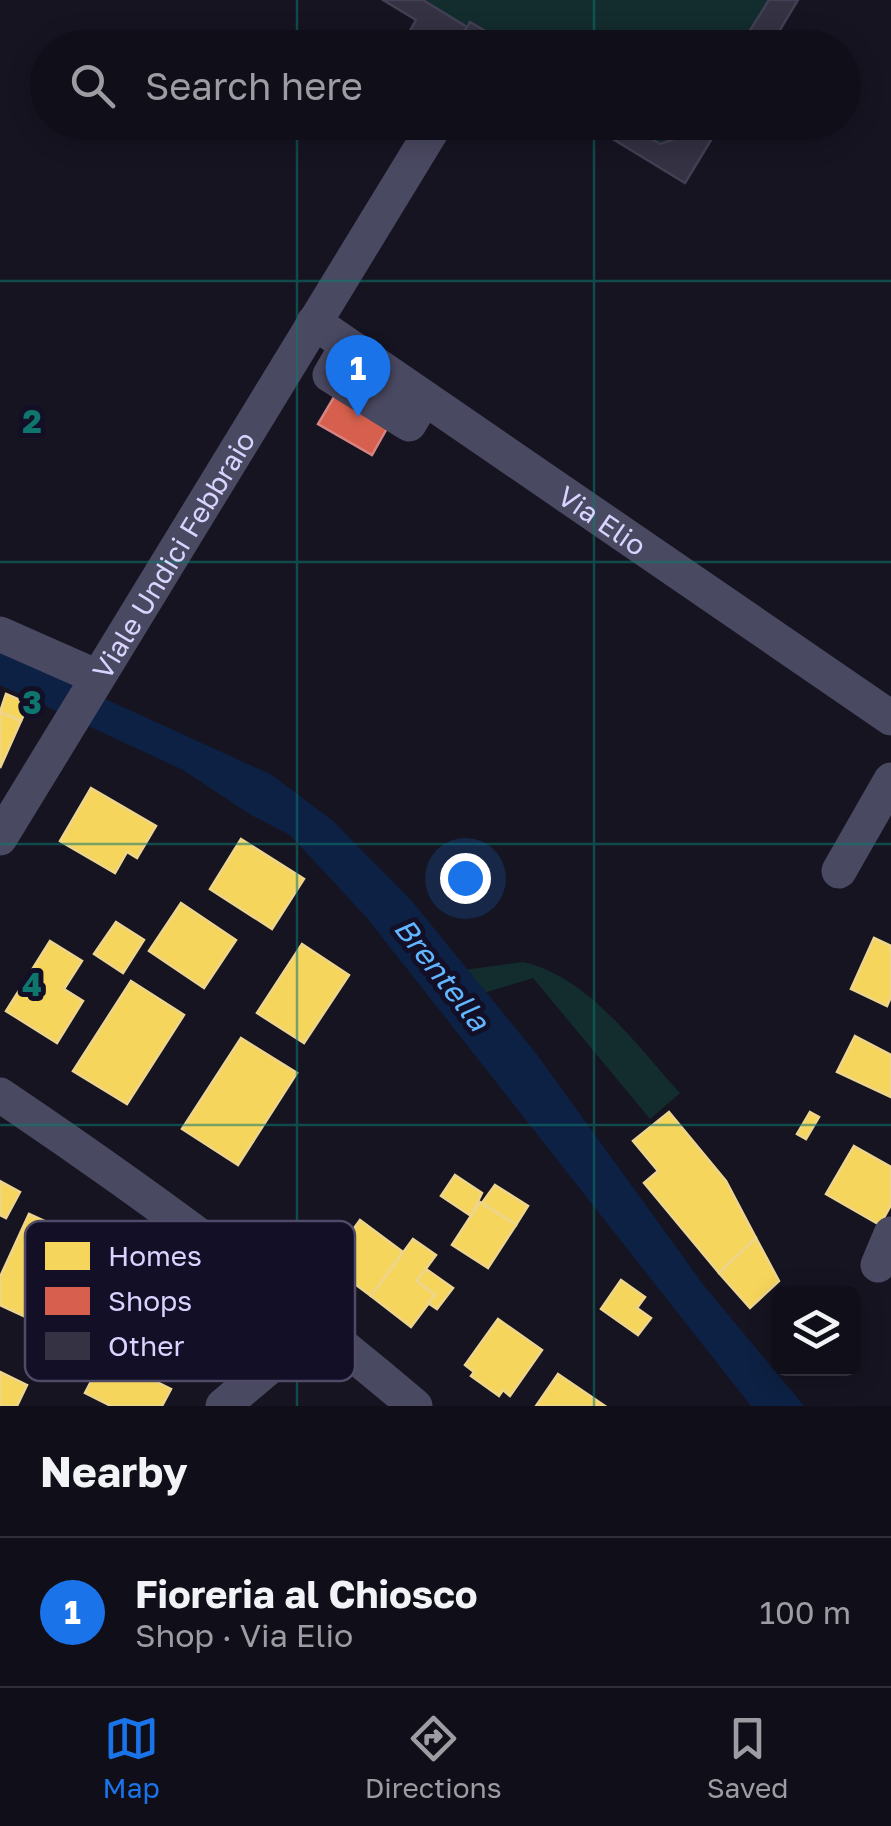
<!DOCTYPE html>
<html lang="en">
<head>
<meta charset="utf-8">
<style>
	body { margin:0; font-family:"Golos Text",sans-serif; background:#1e1d26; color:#f1f3f6 }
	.controls { position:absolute; right:30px; bottom:30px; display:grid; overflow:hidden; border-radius:15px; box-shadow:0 5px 25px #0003 }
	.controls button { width:90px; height:90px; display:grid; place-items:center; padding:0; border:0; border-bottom:2px solid #302f38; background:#100f19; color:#f1f3f6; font:50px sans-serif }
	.you { position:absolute; left:465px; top:878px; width:35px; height:35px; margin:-25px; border:8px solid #fff; border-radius:50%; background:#1a73e8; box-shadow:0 0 0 15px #1a73e833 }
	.badge { display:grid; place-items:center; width:65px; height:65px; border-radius:50%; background:#1a73e8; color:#fff; font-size:32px; font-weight:700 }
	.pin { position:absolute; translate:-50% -82px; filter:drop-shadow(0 2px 5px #0008) }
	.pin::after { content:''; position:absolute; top:52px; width:35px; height:30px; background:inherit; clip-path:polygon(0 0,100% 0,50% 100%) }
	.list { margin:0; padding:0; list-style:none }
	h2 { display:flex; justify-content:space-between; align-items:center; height:130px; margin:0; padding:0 40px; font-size:42px }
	h2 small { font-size:32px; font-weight:400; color:#9c9ca2 }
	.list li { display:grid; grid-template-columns:65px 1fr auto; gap:30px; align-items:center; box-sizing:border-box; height:150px; padding:0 40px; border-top:2px solid #302f38 }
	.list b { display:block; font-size:38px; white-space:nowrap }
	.list p { margin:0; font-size:32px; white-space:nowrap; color:#9c9ca2 }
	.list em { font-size:32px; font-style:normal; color:#9c9ca2 }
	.icon { flex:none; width:55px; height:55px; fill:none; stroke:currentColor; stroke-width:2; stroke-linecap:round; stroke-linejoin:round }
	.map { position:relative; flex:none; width:891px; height:1406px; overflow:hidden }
	.search { position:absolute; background:#100f19; box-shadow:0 5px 25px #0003; left:30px; right:30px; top:30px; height:110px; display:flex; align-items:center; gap:25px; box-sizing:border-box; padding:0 35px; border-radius:55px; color:#9c9ca2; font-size:38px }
	.sheet { height:280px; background:#100f19 }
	nav { display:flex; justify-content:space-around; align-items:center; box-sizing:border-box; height:140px; border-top:2px solid #302f38; background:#100f19; font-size:28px; color:#9c9ca2 }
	nav a { display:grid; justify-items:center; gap:5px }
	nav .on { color:#1a73e8 }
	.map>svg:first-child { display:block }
</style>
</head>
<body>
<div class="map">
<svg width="891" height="1406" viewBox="0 0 891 1406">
	<rect width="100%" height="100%" fill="#161421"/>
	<!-- green -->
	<g fill="#132c2d">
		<path d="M 383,0 L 798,0 L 769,48 L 426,47 L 407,36 L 415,20 Z"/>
		<path d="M 585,123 L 722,123 L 685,183 Z"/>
		<path d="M 523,962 C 589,977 636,1045 680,1093 L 650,1119 L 533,978 L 480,994 L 463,970 Z"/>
	</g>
	<!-- water -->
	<path fill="#0d2144" d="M 0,651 L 272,775 L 333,821 L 411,900 L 535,1052 L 705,1287 L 804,1406 L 751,1406 L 367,918 L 290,835 L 251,815 L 183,770 L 0,685 Z"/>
	<!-- homes -->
	<g fill="#f6d55c" stroke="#edd58d" stroke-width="2.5">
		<path d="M 6,694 L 29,704 L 21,721 L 0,712 Z"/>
		<path d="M 0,712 L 21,721 L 0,768 Z"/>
		<path d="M 91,788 L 156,826 L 137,858 L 127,852 L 115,873 L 60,841 Z"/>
		<path d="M 241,839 L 304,879 L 272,929 L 210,889 Z"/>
		<path d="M 181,903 L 236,940 L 204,988 L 149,951 Z"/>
		<path d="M 116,922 L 144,940 L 123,973 L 94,954 Z"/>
		<path d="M 874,938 L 891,946 L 891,997 L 887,1006 L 851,989 Z"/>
		<path d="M 50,941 L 82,961 L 64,989 L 83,1001 L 57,1043 L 6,1011 Z"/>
		<path d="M 302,944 L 349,975 L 304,1043 L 257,1013 Z"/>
		<path d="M 131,981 L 184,1015 L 127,1104 L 73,1071 Z"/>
		<path d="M 855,1036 L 891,1055 L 891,1097 L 837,1072 Z"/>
		<path d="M 241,1038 L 297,1073 L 238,1165 L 182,1129 Z"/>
		<path d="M 669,1112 L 726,1181 L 756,1238 L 719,1273 L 644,1183 L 658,1171 L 633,1141 Z"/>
		<path d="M 810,1112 L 819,1117 L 806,1139 L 797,1134 Z"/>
		<path d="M 854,1146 L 891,1167 L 891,1205 L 880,1225 L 826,1194 Z"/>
		<path d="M 455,1175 L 482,1193 L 471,1216 L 441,1196 Z"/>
		<path d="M 0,1181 L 20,1192 L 6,1218 L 0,1215 Z"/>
		<path d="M 495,1185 L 528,1206 L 516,1225 L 482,1203 Z"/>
		<path d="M 480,1202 L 516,1225 L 488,1268 L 452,1245 Z"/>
		<path d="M 29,1214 L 95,1244 L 54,1330 L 0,1305 L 0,1277 Z"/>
		<path d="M 360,1220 L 403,1252 L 371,1296 L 328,1264 Z"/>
		<path d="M 756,1238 L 779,1281 L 750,1308 L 719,1273 Z"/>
		<path d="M 413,1239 L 436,1255 L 417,1281 L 435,1295 L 411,1327 L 371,1296 Z"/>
		<path d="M 146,1258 L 204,1288 L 193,1309 L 234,1330 L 217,1362 L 170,1338 L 149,1378 L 171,1389 L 162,1406 L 111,1406 L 85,1393 L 106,1353 L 142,1371 L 149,1358 L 134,1350 L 145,1328 L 117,1314 Z"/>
		<path d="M 426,1269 L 453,1288 L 437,1309 L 428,1303 L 435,1295 L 417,1281 Z"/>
		<path d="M 621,1280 L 645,1297 L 637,1308 L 651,1318 L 638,1335 L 601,1309 Z"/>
		<path d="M 498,1319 L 542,1350 L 510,1396 L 503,1390 L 499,1396 L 471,1376 L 474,1372 L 465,1365 Z"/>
		<path d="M 0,1372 L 27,1385 L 17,1406 L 0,1406 Z"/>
		<path d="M 558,1374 L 605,1406 L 536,1406 Z"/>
	</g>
	<!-- shops -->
	<path fill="#d6604d" stroke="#d78382" stroke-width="2.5" d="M 337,392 L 390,423 L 372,455 L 318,424 Z"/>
	<!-- building -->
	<g fill="#343243" stroke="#433f54" stroke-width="2.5">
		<path d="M 383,0 L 423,0 L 467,27 L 455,48 L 426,48 L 407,36 L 416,20 Z"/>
		<path d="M 769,0 L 798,0 L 769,48 L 739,48 Z"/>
		<path d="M 470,22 L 514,48 L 455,48 Z"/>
		<path d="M 585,122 L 625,122 L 660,144 L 684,136 L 693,122 L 722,122 L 685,183 Z"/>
	</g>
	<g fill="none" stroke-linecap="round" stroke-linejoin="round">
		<!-- minor -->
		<g stroke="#4a4962" stroke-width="35">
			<path id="s1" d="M 314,322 L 891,718"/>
			<path d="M 347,346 L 330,375 L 409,424 L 424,399"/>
			<path d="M 0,634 L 95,676"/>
			<path id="s2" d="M 0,838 L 437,122"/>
			<path d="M 839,871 L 891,780"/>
			<path d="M 0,1095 C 144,1192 283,1294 415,1406"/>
			<path d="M 878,1265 L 891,1234"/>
			<path d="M 223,1406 L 319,1325"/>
		</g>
	</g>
	<!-- grid -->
	<path fill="none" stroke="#0f766e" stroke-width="2.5" stroke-opacity="0.55" d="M 297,0 L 297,48M 594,0 L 594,48M 297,122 L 297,1406M 594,122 L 594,1406M 0,281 L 891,281M 0,562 L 891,562M 0,844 L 891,844M 0,1125 L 891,1125"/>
	<g text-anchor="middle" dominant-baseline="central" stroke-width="10" stroke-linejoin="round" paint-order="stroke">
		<!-- street labels -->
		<g font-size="28" fill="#d9d4ff" stroke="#130f26">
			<text stroke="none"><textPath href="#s1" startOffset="350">Via Elio</textPath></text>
			<text stroke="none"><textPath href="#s2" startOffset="332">Viale Undici Febbraio</textPath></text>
		</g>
		<!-- water labels -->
		<g font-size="30" font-style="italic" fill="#62b6ff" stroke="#130f26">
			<text transform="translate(442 974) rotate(52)">Brentella</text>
		</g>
	</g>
	<!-- legend -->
	<rect x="25" y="1221" width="330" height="160" rx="15" fill="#130f26" stroke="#4e4a67" stroke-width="2.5"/>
	<rect x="45" y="1242" width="45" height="28" fill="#f6d55c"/>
	<rect x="45" y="1287" width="45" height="28" fill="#d6604d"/>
	<rect x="45" y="1332" width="45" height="28" fill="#343243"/>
	<g font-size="28" fill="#d9d4ff">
		<text x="108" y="1266">Homes</text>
		<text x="108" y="1311">Shops</text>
		<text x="108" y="1356">Other</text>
	</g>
	<g font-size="32" text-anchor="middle" font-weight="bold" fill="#0f766e" stroke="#130f26" stroke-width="10" stroke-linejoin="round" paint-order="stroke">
		<text x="32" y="433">2</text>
		<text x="32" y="714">3</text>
		<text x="32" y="996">4</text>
	</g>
</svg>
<div class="controls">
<button><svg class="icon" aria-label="layers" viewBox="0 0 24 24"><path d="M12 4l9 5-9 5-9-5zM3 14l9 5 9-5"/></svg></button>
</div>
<div class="you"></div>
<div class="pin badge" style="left:358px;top:417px">1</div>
<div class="search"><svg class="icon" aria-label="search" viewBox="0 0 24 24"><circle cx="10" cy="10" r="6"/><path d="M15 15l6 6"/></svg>Search here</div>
</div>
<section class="sheet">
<h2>Nearby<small></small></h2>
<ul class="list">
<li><span class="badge">1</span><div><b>Fioreria al Chiosco</b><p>Shop · Via Elio</p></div><em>100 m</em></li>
</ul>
</section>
<nav>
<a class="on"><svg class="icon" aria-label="map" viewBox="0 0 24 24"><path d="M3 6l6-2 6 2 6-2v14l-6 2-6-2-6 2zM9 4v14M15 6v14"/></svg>Map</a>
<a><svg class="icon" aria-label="directions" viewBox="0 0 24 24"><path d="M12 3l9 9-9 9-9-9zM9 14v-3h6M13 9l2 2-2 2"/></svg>Directions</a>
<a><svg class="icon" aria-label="saved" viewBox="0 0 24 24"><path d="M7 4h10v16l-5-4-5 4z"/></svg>Saved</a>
</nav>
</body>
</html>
